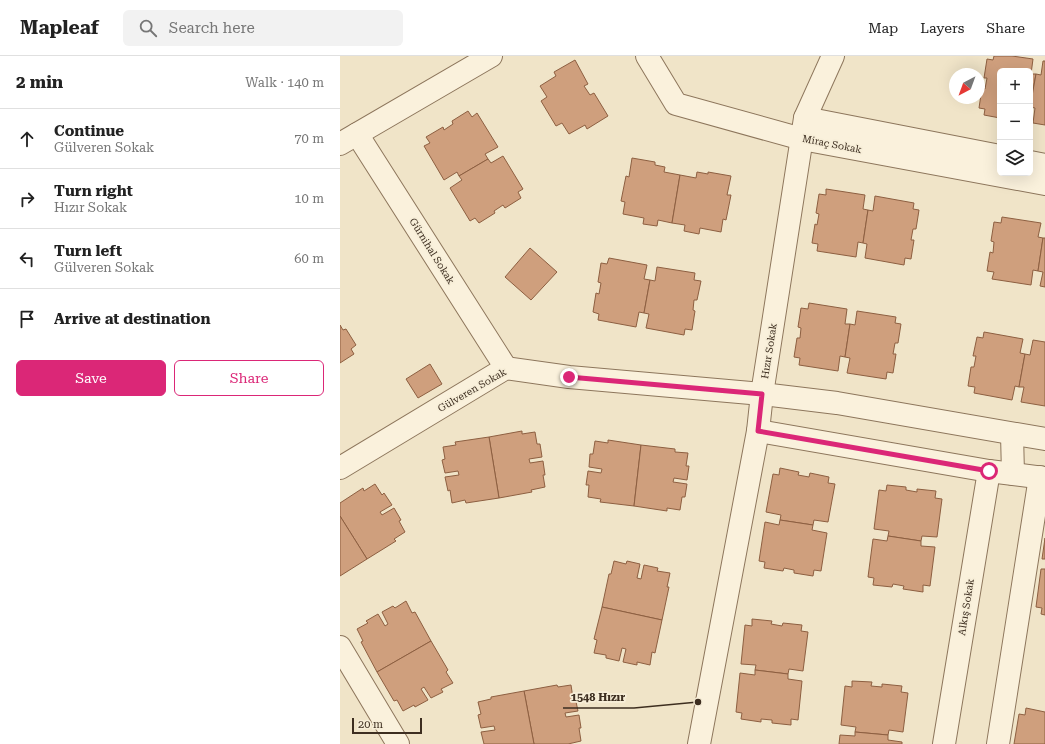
<!DOCTYPE html>
<html lang="en">
<head>
<meta charset="utf-8">
<style>
	body { margin:0; font-family:"Roboto Serif",serif; background:#f2f2f2; color:#222 }
	.controls { position:absolute; right:12px; top:12px; display:grid; overflow:hidden; border-radius:6px; box-shadow:0 4px 16px #0002 }
	.controls button { width:36px; height:36px; display:grid; place-items:center; padding:0; border:0; border-bottom:1px solid #e0e0e0; background:#fff; color:#222; font:20px sans-serif }
	.compass { position:absolute; left:609px; top:12px; width:36px; height:36px; border-radius:50%; background:#fff; box-shadow:0 4px 16px #0002; rotate:221deg }
	.scale { position:absolute; left:12px; bottom:10px; width:70px; box-sizing:border-box; padding-left:4px; border:2px solid #3d2e20; border-top:0; font-size:11px; line-height:14px; white-space:nowrap; color:#3d2e20; -webkit-text-stroke:3px #f7eed8; paint-order:stroke }
	.stop { position:absolute; width:12px; height:12px; margin:-9px; border:3px solid #db2777; border-radius:50%; background:#fff }
	.stop.end { background:#db2777; border-color:#fff; box-shadow:0 1px 4px #0008 }
	.list { margin:0; padding:0; list-style:none }
	h2 { display:flex; justify-content:space-between; align-items:center; height:52px; margin:0; padding:0 16px; font-size:17px }
	h2 small { font-size:13px; font-weight:400; color:#767676 }
	.list li { display:grid; grid-template-columns:26px 1fr auto; gap:12px; align-items:center; box-sizing:border-box; height:60px; padding:0 16px; border-top:1px solid #e0e0e0 }
	.list b { display:block; font-size:15px; white-space:nowrap }
	.list p { margin:0; font-size:13px; white-space:nowrap; color:#767676 }
	.list em { font-size:13px; font-style:normal; color:#767676 }
	.actions { display:flex; gap:8px; padding:12px 16px }
	.actions a { flex:1; padding:9px 0; border:1px solid #db2777; border-radius:6px; text-align:center; font-size:14px; color:#db2777 }
	.actions .main { background:#db2777; color:#fff }
	.icon { flex:none; width:22px; height:22px; fill:none; stroke:currentColor; stroke-width:2; stroke-linecap:round; stroke-linejoin:round }
	.map { position:relative; flex:none; width:705px; height:688px; overflow:hidden }
	header { display:flex; align-items:center; gap:24px; box-sizing:border-box; height:56px; padding:0 20px; background:#fff; border-bottom:1px solid #e0e0e0 }
	header strong { font-size:19px }
	nav { display:flex; gap:22px; margin-inline-start:auto; font-size:14px }
	.search { width:280px; height:36px; background:#f2f2f2; display:flex; align-items:center; gap:10px; box-sizing:border-box; padding:0 14px; border-radius:6px; color:#767676; font-size:15px }
	main { display:flex }
	aside { flex:1; background:#fff }
	.map>svg:first-child { display:block }
</style>
</head>
<body>
<header>
<strong>Mapleaf</strong>
<div class="search"><svg class="icon" aria-label="search" viewBox="0 0 24 24"><circle cx="10" cy="10" r="6"/><path d="M15 15l6 6"/></svg>Search here</div>
<nav><a>Map</a><a>Layers</a><a>Share</a></nav>
</header>
<main>
<aside>
<h2>2 min<small>Walk · 140 m</small></h2>
<ul class="list">
<li><svg class="icon" aria-label="ahead" viewBox="0 0 24 24"><path d="M12 20V5M6 11l6-6 6 6"/></svg><div><b>Continue</b><p>Gülveren Sokak</p></div><em>70 m</em></li>
<li><svg class="icon" aria-label="right" viewBox="0 0 24 24"><path d="M7 20v-9h11M14 6l5 5-5 5"/></svg><div><b>Turn right</b><p>Hızır Sokak</p></div><em>10 m</em></li>
<li><svg class="icon" aria-label="left" viewBox="0 0 24 24"><path d="M17 20v-9H6M10 6l-5 5 5 5"/></svg><div><b>Turn left</b><p>Gülveren Sokak</p></div><em>60 m</em></li>
<li><svg class="icon" aria-label="arrive" viewBox="0 0 24 24"><path d="M6 21V4h12l-3 4 3 4H6"/></svg><div><b>Arrive at destination</b></div></li>
</ul>
<div class="actions"><a class="main">Save</a><a>Share</a></div>
</aside>
<div class="map">
<svg width="705" height="688" viewBox="0 0 705 688">
	<rect width="100%" height="100%" fill="#f0e4c8"/>
	<!-- building -->
	<g fill="#cf9f7d" stroke="#8d5f41">
		<path d="M 654,0 L 672,0 L 693,3 L 691,18 L 696,18 L 690,51 L 690,15 L 660,15 L 660,62 L 644,59 L 645,53 L 639,52 L 642,32 L 645,33 L 647,22 L 644,22 L 647,3 L 653,4 Z"/>
		<path d="M 235,4 L 248,28 L 244,30 L 250,39 L 254,37 L 268,60 L 247,73 L 245,69 L 229,78 L 222,67 L 216,70 L 201,45 L 207,41 L 200,30 L 216,20 L 214,16 Z"/>
		<path d="M 703,5 L 705,5 L 705,69 L 693,67 L 695,52 L 690,51 L 696,18 L 701,19 Z"/>
		<path d="M 128,55 L 132,61 L 137,57 L 158,91 L 145,98 L 148,103 L 119,120 L 117,116 L 104,124 L 84,90 L 90,87 L 86,81 L 103,71 L 104,74 L 113,68 L 112,65 Z"/>
		<path d="M 163,100 L 183,133 L 178,136 L 181,142 L 165,152 L 163,149 L 154,155 L 155,157 L 139,167 L 135,162 L 130,165 L 110,132 L 122,124 L 119,120 L 148,103 L 151,107 Z"/>
		<path d="M 292,102 L 315,106 L 315,109 L 325,111 L 324,116 L 340,119 L 332,167 L 318,164 L 317,170 L 303,168 L 304,162 L 283,158 L 285,146 L 281,145 L 286,120 L 289,121 Z"/>
		<path d="M 357,116 L 368,118 L 368,116 L 391,120 L 387,139 L 391,139 L 386,164 L 383,163 L 381,176 L 360,172 L 359,178 L 344,175 L 345,169 L 332,167 L 340,119 L 356,122 Z"/>
		<path d="M 486,133 L 525,139 L 523,153 L 528,154 L 523,187 L 518,186 L 516,201 L 477,195 L 478,188 L 472,187 L 475,168 L 477,169 L 479,158 L 476,157 L 479,138 L 486,139 Z"/>
		<path d="M 535,140 L 574,147 L 573,153 L 579,154 L 576,173 L 573,173 L 571,184 L 574,184 L 571,203 L 565,202 L 564,209 L 525,202 L 527,188 L 523,187 L 528,154 L 533,155 Z"/>
		<path d="M 662,161 L 701,167 L 698,181 L 703,182 L 698,215 L 693,214 L 691,229 L 652,223 L 654,216 L 647,215 L 650,196 L 653,197 L 654,186 L 651,185 L 654,166 L 661,167 Z"/>
		<path d="M 703,182 L 705,182 L 705,231 L 700,230 L 703,216 L 698,215 Z"/>
		<path d="M 190,192 L 217,216 L 191,244 L 165,221 Z"/>
		<path d="M 269,202 L 307,209 L 304,223 L 310,224 L 304,257 L 299,256 L 296,271 L 258,264 L 259,258 L 253,256 L 256,237 L 259,238 L 261,227 L 258,226 L 261,207 L 267,208 Z"/>
		<path d="M 317,211 L 355,217 L 354,224 L 361,225 L 357,244 L 354,244 L 353,254 L 355,255 L 352,274 L 345,273 L 344,279 L 306,272 L 309,258 L 304,257 L 310,224 L 315,225 Z"/>
		<path d="M 469,247 L 507,253 L 505,268 L 510,268 L 505,301 L 500,300 L 498,315 L 459,309 L 460,302 L 454,301 L 457,282 L 460,282 L 461,272 L 458,271 L 461,252 L 468,253 Z"/>
		<path d="M 517,255 L 556,261 L 555,267 L 561,268 L 558,287 L 555,287 L 553,298 L 556,298 L 553,317 L 547,316 L 546,323 L 507,317 L 510,302 L 505,301 L 510,268 L 515,269 Z"/>
		<path d="M 0,269 L 3,274 L 6,273 L 16,289 L 11,293 L 14,298 L 0,307 Z"/>
		<path d="M 644,276 L 683,283 L 680,297 L 685,298 L 679,331 L 675,330 L 672,344 L 634,337 L 635,331 L 628,330 L 631,311 L 634,311 L 636,300 L 633,300 L 637,281 L 643,282 Z"/>
		<path d="M 693,284 L 705,286 L 705,350 L 681,346 L 684,331 L 679,331 L 685,298 L 690,299 Z"/>
		<path d="M 90,308 L 102,328 L 78,342 L 66,323 Z"/>
		<path d="M 182,375 L 182,378 L 195,376 L 197,388 L 200,388 L 202,401 L 189,403 L 190,407 L 203,405 L 205,419 L 203,419 L 205,431 L 191,434 L 192,436 L 159,442 L 149,381 Z"/>
		<path d="M 149,381 L 159,442 L 126,447 L 125,444 L 112,447 L 110,434 L 108,435 L 105,421 L 119,419 L 118,415 L 105,417 L 102,404 L 105,403 L 103,391 L 116,389 L 115,386 Z"/>
		<path d="M 268,384 L 301,389 L 294,450 L 260,446 L 261,443 L 248,441 L 249,429 L 246,429 L 248,415 L 261,417 L 262,413 L 249,411 L 250,398 L 253,398 L 255,385 L 268,387 Z"/>
		<path d="M 301,389 L 335,393 L 335,396 L 348,397 L 346,410 L 349,410 L 347,424 L 334,422 L 333,426 L 347,428 L 345,441 L 342,441 L 340,454 L 327,452 L 327,455 L 294,450 Z"/>
		<path d="M 440,412 L 459,416 L 458,419 L 469,421 L 470,417 L 489,421 L 488,427 L 495,428 L 488,466 L 474,464 L 473,469 L 440,464 L 441,459 L 426,456 L 433,418 L 439,419 Z"/>
		<path d="M 35,428 L 42,439 L 44,437 L 52,449 L 40,456 L 42,459 L 54,452 L 61,464 L 59,465 L 65,476 L 54,483 L 56,485 L 27,503 L 0,460 L 0,447 L 23,432 L 24,435 Z"/>
		<path d="M 547,429 L 566,431 L 566,434 L 577,436 L 577,433 L 596,435 L 595,442 L 602,443 L 597,481 L 582,480 L 581,485 L 548,480 L 549,475 L 534,473 L 539,434 L 546,435 Z"/>
		<path d="M 0,460 L 27,503 L 0,520 Z"/>
		<path d="M 440,464 L 473,469 L 472,474 L 487,477 L 481,515 L 474,514 L 473,520 L 454,517 L 454,514 L 444,512 L 443,515 L 424,512 L 425,506 L 419,505 L 425,466 L 439,469 Z"/>
		<path d="M 548,480 L 581,485 L 581,490 L 595,491 L 590,530 L 583,529 L 583,536 L 563,533 L 564,530 L 553,528 L 552,531 L 533,529 L 534,522 L 528,521 L 533,483 L 547,485 Z"/>
		<path d="M 705,482 L 705,503 L 702,503 Z"/>
		<path d="M 274,505 L 286,508 L 287,505 L 300,508 L 297,522 L 301,523 L 304,509 L 318,512 L 317,515 L 330,517 L 327,531 L 329,531 L 322,564 L 262,551 L 269,518 L 271,518 Z"/>
		<path d="M 701,513 L 705,513 L 705,559 L 701,558 L 702,552 L 696,551 Z"/>
		<path d="M 66,545 L 72,557 L 75,556 L 91,585 L 37,616 L 21,586 L 23,585 L 17,573 L 28,567 L 26,565 L 38,558 L 45,570 L 48,568 L 42,556 L 53,550 L 55,552 Z"/>
		<path d="M 262,551 L 322,564 L 315,597 L 312,596 L 310,609 L 297,606 L 297,609 L 283,606 L 286,593 L 282,592 L 279,605 L 266,602 L 266,599 L 254,597 L 257,584 L 254,583 Z"/>
		<path d="M 412,563 L 432,565 L 431,568 L 442,570 L 443,567 L 462,569 L 461,575 L 468,576 L 463,615 L 449,613 L 448,618 L 415,614 L 416,609 L 401,608 L 405,569 L 412,570 Z"/>
		<path d="M 91,585 L 108,614 L 106,616 L 113,627 L 101,633 L 103,636 L 91,642 L 84,631 L 81,633 L 88,644 L 75,651 L 74,649 L 63,655 L 57,644 L 54,645 L 37,616 Z"/>
		<path d="M 415,614 L 448,618 L 448,623 L 462,625 L 458,664 L 451,663 L 451,669 L 432,667 L 432,664 L 421,663 L 421,666 L 401,663 L 402,657 L 396,656 L 400,617 L 415,619 Z"/>
		<path d="M 512,625 L 532,626 L 531,630 L 542,631 L 542,628 L 562,630 L 561,636 L 568,637 L 563,676 L 549,674 L 548,679 L 515,676 L 516,671 L 501,669 L 505,630 L 512,631 Z"/>
		<path d="M 217,629 L 218,631 L 231,629 L 233,642 L 235,641 L 238,655 L 225,657 L 226,661 L 239,659 L 241,672 L 239,672 L 241,685 L 228,688 L 194,688 L 184,635 Z"/>
		<path d="M 184,635 L 194,688 L 144,688 L 141,676 L 155,674 L 154,670 L 141,672 L 138,659 L 141,658 L 138,646 L 151,643 L 151,641 Z"/>
		<path d="M 686,652 L 705,656 L 705,688 L 674,688 L 679,658 L 685,659 Z"/>
		<path d="M 515,676 L 548,679 L 548,684 L 562,686 L 562,688 L 499,688 L 500,679 L 515,680 Z"/>
	</g>
	<g fill="none" stroke-linecap="round" stroke-linejoin="round">
		<defs>
			<g id="street">
				<path d="M 307,0 L 336,48 L 462,83 L 705,128"/>
				<path d="M 465,62 L 660,100"/>
				<path d="M 17,78 L 166,312"/>
				<path d="M 0,88 L 151,0"/>
				<path d="M 690,106 L 705,109"/>
				<path d="M 418,375 L 649,415 L 705,422"/>
				<path d="M 672,378 L 673,418"/>
				<path d="M 0,412 L 166,312 L 229,321 L 422,338 L 497,347 L 705,383"/>
				<path d="M 0,591 L 58,688"/>
				<path d="M 359,688 L 418,375 L 422,338 L 465,62 L 493,0"/>
				<path d="M 604,688 L 649,415"/>
				<path d="M 658,688 L 700,421"/>
			</g>
		</defs>
		<!-- street casing -->
		<use href="#street" stroke="#8d765c" stroke-width="24"/>
		<!-- street -->
		<use href="#street" stroke="#faf1dc" stroke-width="22"/>
	</g>
	<g fill="none" stroke-linecap="round" stroke-linejoin="round">
		<!-- route -->
		<path stroke="#db2777" stroke-width="5" d="M 229,321 L 422,338 L 418,375 L 649,415"/>
	</g>
	<g text-anchor="middle" dominant-baseline="central" stroke-width="3.5" stroke-linejoin="round" paint-order="stroke">
		<!-- street labels -->
		<g font-size="10" fill="#3d2e20" stroke="#f7eed8">
			<text transform="translate(492 88) rotate(11)">Miraç Sokak</text>
			<text transform="translate(92 195) rotate(58)">Gürnihal Sokak</text>
			<text transform="translate(429 295) rotate(-81)">Hızır Sokak</text>
			<text transform="translate(132 334) rotate(-30)">Gülveren Sokak</text>
			<text transform="translate(626 551) rotate(-81)">Alkış Sokak</text>
		</g>
	</g>
	<!-- callouts -->
	<path fill="none" stroke="#3d2e20" stroke-width="1.5" d="M358 646L294 652H223"/>
	<circle fill="#3d2e20" stroke="#f7eed8" stroke-width="1.5" cx="358" cy="646" r="4"/>
	<g font-size="11" text-anchor="middle" font-weight="bold" fill="#3d2e20" stroke="#f7eed8" stroke-width="3.5" stroke-linejoin="round" paint-order="stroke">
		<text x="258" y="645">1548 Hızır</text>
	</g>
</svg>
<div class="controls">
<button>+</button>
<button>−</button>
<button><svg class="icon" aria-label="layers" viewBox="0 0 24 24"><path d="M12 4l9 5-9 5-9-5zM3 14l9 5 9-5"/></svg></button>
</div>
<svg class="compass" viewBox="-18 -18 36 36"><path d="M0-13l5 13h-10z" fill="#e53935"/><path d="M0 13l5-13h-10z" fill="#767676"/></svg>
<div class="scale">20 m</div>
<div class="stop" style="left:649px;top:415px"></div>
<div class="stop end" style="left:229px;top:321px"></div>
</div>
</main>
</body>
</html>
